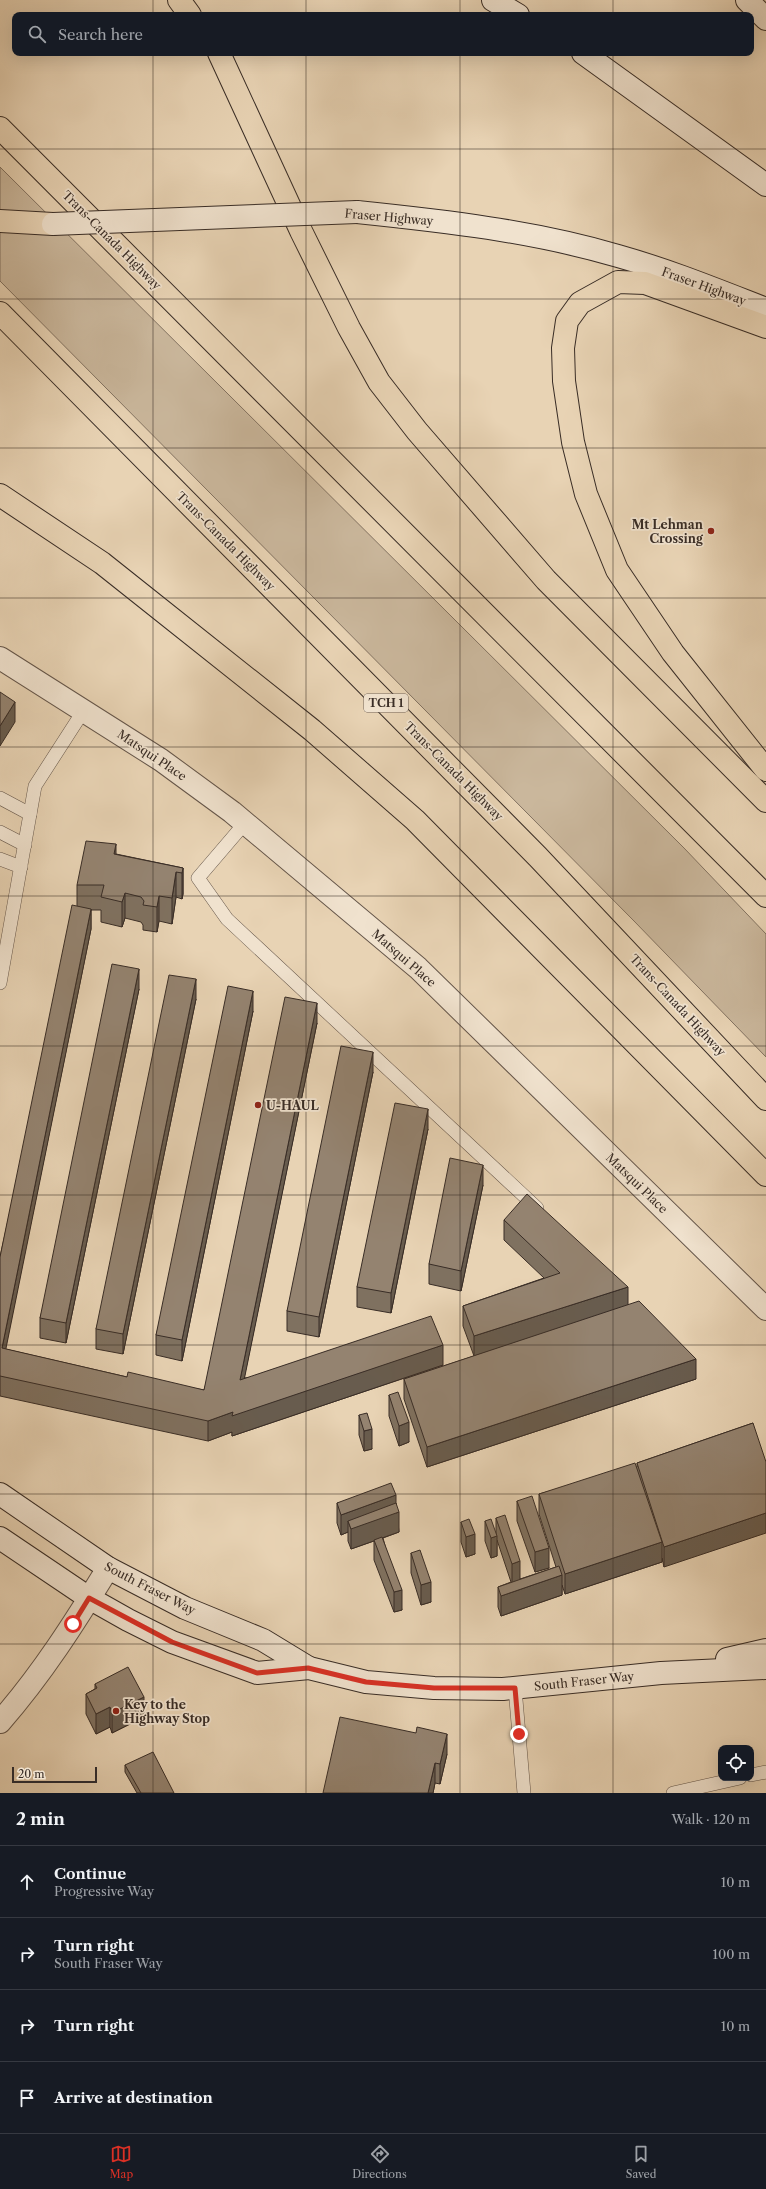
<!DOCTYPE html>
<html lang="en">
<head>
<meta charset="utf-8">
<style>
	body { margin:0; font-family:"Libre Caslon Text",serif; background:#242831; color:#f1f3f6 }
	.controls { position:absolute; right:12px; bottom:12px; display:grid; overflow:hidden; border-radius:8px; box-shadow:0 4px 16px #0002 }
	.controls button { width:36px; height:36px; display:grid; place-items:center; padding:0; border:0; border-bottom:1px solid #363941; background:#171b24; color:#f1f3f6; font:20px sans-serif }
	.scale { position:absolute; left:12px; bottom:10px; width:85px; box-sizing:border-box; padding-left:4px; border:2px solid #392d26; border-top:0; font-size:11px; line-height:14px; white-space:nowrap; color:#392d26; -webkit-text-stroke:3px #f0e2ce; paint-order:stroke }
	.stop { position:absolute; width:12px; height:12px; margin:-9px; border:3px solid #d93025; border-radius:50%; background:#fff }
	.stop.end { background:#d93025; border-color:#fff; box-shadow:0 1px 4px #0008 }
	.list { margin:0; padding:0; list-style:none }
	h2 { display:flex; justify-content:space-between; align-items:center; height:52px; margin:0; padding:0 16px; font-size:17px }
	h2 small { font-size:13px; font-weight:400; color:#9ea1a6 }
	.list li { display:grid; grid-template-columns:26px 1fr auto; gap:12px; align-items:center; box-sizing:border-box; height:72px; padding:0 16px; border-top:1px solid #363941 }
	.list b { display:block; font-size:15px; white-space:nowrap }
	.list p { margin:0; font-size:13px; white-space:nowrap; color:#9ea1a6 }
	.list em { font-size:13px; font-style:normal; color:#9ea1a6 }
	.icon { flex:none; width:22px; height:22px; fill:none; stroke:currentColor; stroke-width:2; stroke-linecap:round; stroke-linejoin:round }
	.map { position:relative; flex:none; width:766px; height:1793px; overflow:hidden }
	.search { position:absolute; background:#171b24; box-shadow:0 4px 16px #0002; left:12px; right:12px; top:12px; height:44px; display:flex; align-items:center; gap:10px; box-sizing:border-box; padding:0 14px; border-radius:8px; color:#9ea1a6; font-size:15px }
	.sheet { height:340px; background:#171b24 }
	nav { display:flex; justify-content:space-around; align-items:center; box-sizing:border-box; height:56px; border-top:1px solid #363941; background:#171b24; font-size:11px; color:#9ea1a6 }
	nav a { display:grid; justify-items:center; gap:2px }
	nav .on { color:#d93025 }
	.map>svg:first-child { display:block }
</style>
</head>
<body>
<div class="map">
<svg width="766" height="1793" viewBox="0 0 766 1793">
	<rect width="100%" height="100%" fill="#e8d3b4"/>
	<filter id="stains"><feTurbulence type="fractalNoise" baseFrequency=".005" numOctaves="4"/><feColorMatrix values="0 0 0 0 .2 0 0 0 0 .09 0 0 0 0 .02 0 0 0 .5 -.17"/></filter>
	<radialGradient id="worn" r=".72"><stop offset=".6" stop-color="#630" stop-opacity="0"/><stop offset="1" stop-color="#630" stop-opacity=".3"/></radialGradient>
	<!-- green -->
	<path fill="#cab79c" stroke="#827261" d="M 0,167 L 684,848 L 766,934 L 766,1057 L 634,921 L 0,281 Z"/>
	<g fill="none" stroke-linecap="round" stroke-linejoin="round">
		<defs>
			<g id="lane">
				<path d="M 0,798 L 30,814"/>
				<path d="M 245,823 L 198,878 L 227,919 L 537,1208"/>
				<path d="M 0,832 L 25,845"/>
				<path d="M 0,859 L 21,867"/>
				<path d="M 0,983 L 35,786 L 84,710"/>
				<path d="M 515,1688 L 524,1793"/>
				<path d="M 751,1775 L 766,1772"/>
				<path d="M 673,1793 L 740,1778"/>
			</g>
			<g id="street">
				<path d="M 0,658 L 161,760 L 232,812 L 418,968 L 766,1309"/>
				<path d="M 0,1722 C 42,1674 75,1622 108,1568"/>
			</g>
			<g id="secondary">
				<path d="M 493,0 L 518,15"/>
				<path d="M 747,0 L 766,19"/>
				<path d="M 583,53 L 766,185"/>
				<path d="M 357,212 C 444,221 533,231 618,256 C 668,270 717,290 766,309"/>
				<path d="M 0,1494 L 108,1568 L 185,1608 L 263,1640 L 309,1668"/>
				<path d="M 0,1538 L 89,1598 L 128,1620 L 172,1642 L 257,1673 L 309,1668 L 366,1682 L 434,1688 L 503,1689 L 661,1673 L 766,1668"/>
				<path d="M 727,1659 L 766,1650"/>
			</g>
			<g id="highway">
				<path d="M 179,0 L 190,15"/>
				<path d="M 219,53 L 301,231 L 349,328 L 379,382 L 417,431 L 546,580 L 766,801"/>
				<path d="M 0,128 L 766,896"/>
				<path d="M 0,221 L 53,224"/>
				<path d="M 0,313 L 538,857 L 766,1099"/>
				<path d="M 766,327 L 645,283 L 618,282 L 580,303 L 567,321 L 563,348 L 564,381 L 573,442 L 586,494 L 617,570 L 673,653 L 766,770"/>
				<path d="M 0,495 L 102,563 L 312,730 L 415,820 L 766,1175"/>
			</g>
		</defs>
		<!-- lane casing -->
		<use href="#lane" stroke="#65564a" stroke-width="14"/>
		<!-- street casing -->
		<use href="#street" stroke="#65564a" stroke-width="24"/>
		<!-- secondary casing -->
		<use href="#secondary" stroke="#392d26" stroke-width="24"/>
		<!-- highway casing -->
		<use href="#highway" stroke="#392d26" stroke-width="24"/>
		<!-- lane -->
		<use href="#lane" stroke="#f0e2ce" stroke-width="13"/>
		<!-- street -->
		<use href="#street" stroke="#f0e2ce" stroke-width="22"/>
		<!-- secondary -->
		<use href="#secondary" stroke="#f0e2ce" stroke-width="22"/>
		<!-- highway -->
		<use href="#highway" stroke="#e8d3b4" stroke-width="22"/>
		<defs>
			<path id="secondary-bridge" d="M 53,224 L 357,212"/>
		</defs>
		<!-- secondary-bridge casing -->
		<use href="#secondary-bridge" stroke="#392d26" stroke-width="24" stroke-linecap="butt"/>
		<!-- secondary-bridge -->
		<use href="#secondary-bridge" stroke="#f0e2ce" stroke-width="22"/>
	</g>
	<!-- wall -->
	<g fill="#7f7160" stroke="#392d26">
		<path d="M 116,854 L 183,868 L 183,894 L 182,899 L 176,897 L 172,924 L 159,921 L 157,932 L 143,930 L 143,925 L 141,922 L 125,918 L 122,927 L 101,922 L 101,910 L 91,910 L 91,929 L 5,1349 L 127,1377 L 204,1390 L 317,1023 L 244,1378 L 443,1365 L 232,1436 L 232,1432 L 208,1441 L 0,1396 L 0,1257 L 77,906 L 77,885 Z"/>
		<path d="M 139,989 L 66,1343 L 40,1338 L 40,1318 Z"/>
		<path d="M 196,999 L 123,1354 L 96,1349 L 96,1329 Z"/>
		<path d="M 253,1011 L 182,1361 L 156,1355 L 156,1335 Z"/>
		<path d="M 373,1072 L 319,1337 L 287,1331 L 287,1311 Z"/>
		<path d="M 428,1129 L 391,1313 L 357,1307 L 357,1287 Z"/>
		<path d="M 483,1185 L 461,1291 L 429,1284 L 429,1264 Z"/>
		<path d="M 504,1220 L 628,1305 L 696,1379 L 427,1467 L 404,1399 L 404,1379 L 474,1356 L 463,1326 L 463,1306 L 544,1278 L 504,1240 Z"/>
		<path d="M 389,1395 L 409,1442 L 399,1446 L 389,1416 Z"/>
		<path d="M 359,1415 L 372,1449 L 364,1451 L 359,1435 Z"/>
		<path d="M 753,1423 L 664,1567 L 662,1558 L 662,1562 L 565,1594 L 562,1585 L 562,1595 L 501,1616 L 498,1607 L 498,1587 L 511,1582 L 497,1540 L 497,1556 L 491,1558 L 485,1541 L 485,1521 L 496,1534 L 496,1518 L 520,1579 L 556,1567 L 539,1514 L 539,1494 L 637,1467 L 637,1463 Z"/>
		<path d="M 517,1501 L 549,1568 L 535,1572 L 517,1521 Z"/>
		<path d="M 337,1503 L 396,1503 L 399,1532 L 383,1538 L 402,1610 L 394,1612 L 374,1560 L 374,1541 L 351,1549 L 348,1541 L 348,1532 L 341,1535 L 337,1523 Z"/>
		<path d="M 461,1522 L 475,1554 L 466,1557 L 461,1542 Z"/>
		<path d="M 411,1553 L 431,1602 L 421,1605 L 411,1573 Z"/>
		<path d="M 95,1684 L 144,1717 L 112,1733 L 110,1727 L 96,1734 L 86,1714 L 86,1694 L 95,1689 Z"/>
		<path d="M 447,1754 L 440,1784 L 435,1783 L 433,1793 L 323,1793 Z"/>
		<path d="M 125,1765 L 174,1793 L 137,1793 L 125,1772 Z"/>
	</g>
	<!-- shaded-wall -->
	<g fill="#685c4e" stroke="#392d26">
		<path d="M 15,702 L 15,722 L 0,746 L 0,726 Z"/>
		<path d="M 116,844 L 116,869 L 114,854 Z"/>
		<path d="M 183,868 L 183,894 L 182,899 L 182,873 Z"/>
		<path d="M 176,872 L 176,897 L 172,924 L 172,898 Z"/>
		<path d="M 125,893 L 125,918 L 122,927 L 122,902 Z"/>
		<path d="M 159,896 L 159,921 L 157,932 L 157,907 Z"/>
		<path d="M 91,909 L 91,929 L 2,1368 L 2,1348 Z"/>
		<path d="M 139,969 L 139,989 L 66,1343 L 66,1323 Z"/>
		<path d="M 196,979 L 196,999 L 123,1354 L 123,1334 Z"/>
		<path d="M 253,991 L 253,1011 L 182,1361 L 182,1340 Z"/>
		<path d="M 317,1003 L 317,1023 L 240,1400 L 240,1380 Z"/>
		<path d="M 373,1052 L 373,1072 L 319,1337 L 319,1317 Z"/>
		<path d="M 428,1109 L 428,1129 L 391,1313 L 391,1293 Z"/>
		<path d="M 483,1165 L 483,1185 L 461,1291 L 461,1271 Z"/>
		<path d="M 628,1287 L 628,1307 L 474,1356 L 474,1336 Z"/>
		<path d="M 443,1345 L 443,1365 L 232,1436 L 232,1432 L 208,1441 L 208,1421 L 233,1412 Z"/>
		<path d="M 696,1359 L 696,1379 L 427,1467 L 427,1447 Z"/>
		<path d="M 409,1422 L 409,1442 L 399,1446 L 399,1426 Z"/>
		<path d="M 372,1429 L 372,1449 L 364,1451 L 364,1431 Z"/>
		<path d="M 396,1495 L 396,1513 L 399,1512 L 399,1532 L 351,1549 L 351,1529 L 348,1521 L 348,1532 L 341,1535 L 341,1515 Z"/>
		<path d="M 766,1513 L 766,1533 L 664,1567 L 664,1547 Z"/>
		<path d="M 475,1534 L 475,1554 L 466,1557 L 466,1537 Z"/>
		<path d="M 497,1536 L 497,1556 L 491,1558 L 491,1538 Z"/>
		<path d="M 662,1542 L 662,1562 L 565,1594 L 565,1574 Z"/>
		<path d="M 549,1548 L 549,1568 L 535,1572 L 535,1552 Z"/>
		<path d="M 520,1561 L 520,1581 L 512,1584 L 512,1564 Z"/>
		<path d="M 562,1575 L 562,1595 L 501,1616 L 501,1596 Z"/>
		<path d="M 431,1582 L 431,1602 L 421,1605 L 421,1585 Z"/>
		<path d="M 402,1590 L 402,1610 L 394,1612 L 394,1592 Z"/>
		<path d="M 144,1697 L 144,1717 L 112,1733 L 112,1713 Z"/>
		<path d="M 110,1707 L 110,1727 L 96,1734 L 96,1714 Z"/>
		<path d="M 447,1734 L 447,1754 L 440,1784 L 440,1764 Z"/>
		<path d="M 435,1763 L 435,1783 L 433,1793 L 428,1793 Z"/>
	</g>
	<!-- building -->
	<g fill="#948370" stroke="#392d26">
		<path d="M 0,692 L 15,702 L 0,726 Z"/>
		<path d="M 86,841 L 116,844 L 114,854 L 183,868 L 182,873 L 176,872 L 172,898 L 159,896 L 157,907 L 143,905 L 144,901 L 141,897 L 125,893 L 122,902 L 101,897 L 104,885 L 77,885 Z"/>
		<path d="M 72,905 L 91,909 L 2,1348 L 127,1377 L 128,1372 L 204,1390 L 285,997 L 317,1003 L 240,1380 L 431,1316 L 443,1345 L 232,1416 L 233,1412 L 208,1421 L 0,1376 L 0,1257 Z"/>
		<path d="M 112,964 L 139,969 L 66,1323 L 40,1318 Z"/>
		<path d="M 169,975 L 196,979 L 123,1334 L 96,1329 Z"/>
		<path d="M 228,986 L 253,991 L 182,1340 L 156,1335 Z"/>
		<path d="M 341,1046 L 373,1052 L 319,1317 L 287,1311 Z"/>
		<path d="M 395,1103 L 428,1109 L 391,1293 L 357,1287 Z"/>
		<path d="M 450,1158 L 483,1165 L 461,1271 L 429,1264 Z"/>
		<path d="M 527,1194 L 628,1287 L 474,1336 L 463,1306 L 560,1273 L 504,1220 Z"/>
		<path d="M 639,1301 L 696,1359 L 427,1447 L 404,1379 Z"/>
		<path d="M 398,1392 L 409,1422 L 399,1426 L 389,1395 Z"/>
		<path d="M 367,1413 L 372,1429 L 364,1431 L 359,1415 Z"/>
		<path d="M 753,1423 L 766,1462 L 766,1513 L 664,1547 L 637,1463 Z"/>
		<path d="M 635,1463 L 662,1542 L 565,1574 L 539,1494 Z"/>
		<path d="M 391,1483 L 396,1495 L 341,1515 L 337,1503 Z"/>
		<path d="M 532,1496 L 549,1548 L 535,1552 L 517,1501 Z"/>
		<path d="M 396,1503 L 399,1512 L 351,1529 L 348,1521 Z"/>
		<path d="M 505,1515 L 520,1561 L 512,1564 L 496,1518 Z"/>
		<path d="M 469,1519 L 475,1534 L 466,1537 L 461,1522 Z"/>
		<path d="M 491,1519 L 497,1536 L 491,1538 L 485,1521 Z"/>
		<path d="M 382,1537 L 402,1590 L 394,1592 L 374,1540 Z"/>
		<path d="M 420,1550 L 431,1582 L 421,1585 L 411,1553 Z"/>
		<path d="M 559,1566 L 562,1575 L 501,1596 L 498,1587 Z"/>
		<path d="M 128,1667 L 144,1697 L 112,1713 L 110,1707 L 96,1714 L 86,1694 L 97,1688 L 95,1684 Z"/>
		<path d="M 340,1717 L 416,1733 L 417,1727 L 447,1734 L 440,1764 L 435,1763 L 428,1793 L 323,1793 Z"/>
		<path d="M 153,1752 L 174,1793 L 141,1793 L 125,1765 Z"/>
	</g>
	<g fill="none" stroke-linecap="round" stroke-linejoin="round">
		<!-- route -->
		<path stroke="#d93025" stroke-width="5" d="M 73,1624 L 89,1598 L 172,1642 L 257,1673 L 308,1668 L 366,1682 L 434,1688 L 515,1688 L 519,1734"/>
	</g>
	<!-- grid -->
	<path fill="none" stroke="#392d26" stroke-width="1" stroke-opacity="0.55" d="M 153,0 L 153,15M 306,0 L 306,15M 460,0 L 460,15M 613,0 L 613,15M 153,53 L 153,1793M 306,53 L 306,1793M 460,53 L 460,1793M 613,53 L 613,1793M 0,149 L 766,149M 0,299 L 766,299M 0,448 L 766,448M 0,598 L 766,598M 0,747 L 766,747M 0,896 L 766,896M 0,1046 L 766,1046M 0,1195 L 766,1195M 0,1345 L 766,1345M 0,1494 L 766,1494M 0,1644 L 766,1644"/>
	<!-- markers -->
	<g fill="#8f2418" stroke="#f0e2ce" stroke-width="1.5">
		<circle cx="711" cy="531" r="4"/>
		<circle cx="258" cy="1105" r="4"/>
		<circle cx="116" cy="1711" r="4"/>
	</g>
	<g text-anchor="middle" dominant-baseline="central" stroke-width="3.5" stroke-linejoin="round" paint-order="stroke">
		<!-- shield labels -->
		<rect fill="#f0e2ce" stroke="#706358" stroke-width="1" x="364" y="694" width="44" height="18" rx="3"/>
		<g font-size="11" font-weight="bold" fill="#392d26">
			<text x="386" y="703">TCH 1</text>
		</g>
		<!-- street labels -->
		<g font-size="12" fill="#392d26" stroke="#f0e2ce">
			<text transform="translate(389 217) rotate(5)">Fraser Highway</text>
			<text transform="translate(112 240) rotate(45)">Trans-Canada Highway</text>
			<text transform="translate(704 286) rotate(20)">Fraser Highway</text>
			<text transform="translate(226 541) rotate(45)">Trans-Canada Highway</text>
			<text transform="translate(152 755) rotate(34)">Matsqui Place</text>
			<text transform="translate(454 771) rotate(45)">Trans-Canada Highway</text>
			<text transform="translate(404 958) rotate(41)">Matsqui Place</text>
			<text transform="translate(678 1005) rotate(47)">Trans-Canada Highway</text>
			<text transform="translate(637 1183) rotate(44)">Matsqui Place</text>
			<text transform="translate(150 1588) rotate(27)">South Fraser Way</text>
			<text transform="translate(584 1681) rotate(-6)">South Fraser Way</text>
		</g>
		<!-- poi labels -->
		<g font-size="12" font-weight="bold" fill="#392d26" stroke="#f0e2ce" text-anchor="start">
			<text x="703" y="524" text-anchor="end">Mt Lehman<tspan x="703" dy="14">Crossing</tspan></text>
			<text x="266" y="1105">U-HAUL</text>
			<text x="124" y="1704">Key to the<tspan x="124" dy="14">Highway Stop</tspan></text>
		</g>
	</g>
	<rect width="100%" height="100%" filter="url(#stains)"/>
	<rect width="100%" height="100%" fill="url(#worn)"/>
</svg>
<div class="controls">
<button><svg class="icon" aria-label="locate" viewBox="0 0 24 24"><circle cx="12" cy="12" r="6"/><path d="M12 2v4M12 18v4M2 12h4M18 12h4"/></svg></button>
</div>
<div class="scale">20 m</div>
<div class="stop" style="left:73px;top:1624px"></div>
<div class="stop end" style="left:519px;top:1734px"></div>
<div class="search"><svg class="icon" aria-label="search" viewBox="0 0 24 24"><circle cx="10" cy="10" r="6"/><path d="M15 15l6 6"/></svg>Search here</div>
</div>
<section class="sheet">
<h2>2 min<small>Walk · 120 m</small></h2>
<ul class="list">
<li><svg class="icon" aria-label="ahead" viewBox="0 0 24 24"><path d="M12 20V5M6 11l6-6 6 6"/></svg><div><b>Continue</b><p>Progressive Way</p></div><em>10 m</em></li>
<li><svg class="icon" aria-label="right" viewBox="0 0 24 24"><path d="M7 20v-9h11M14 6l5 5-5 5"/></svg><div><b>Turn right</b><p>South Fraser Way</p></div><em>100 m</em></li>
<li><svg class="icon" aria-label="right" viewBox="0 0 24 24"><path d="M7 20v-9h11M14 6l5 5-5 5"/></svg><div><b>Turn right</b></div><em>10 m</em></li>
<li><svg class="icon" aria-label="arrive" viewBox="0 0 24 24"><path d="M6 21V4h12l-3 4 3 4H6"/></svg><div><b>Arrive at destination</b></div></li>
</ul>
</section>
<nav>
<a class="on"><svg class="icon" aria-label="map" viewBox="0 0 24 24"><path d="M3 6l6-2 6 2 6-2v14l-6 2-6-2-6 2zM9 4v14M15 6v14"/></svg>Map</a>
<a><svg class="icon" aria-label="directions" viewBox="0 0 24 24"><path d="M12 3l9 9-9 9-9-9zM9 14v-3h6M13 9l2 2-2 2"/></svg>Directions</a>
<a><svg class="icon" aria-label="saved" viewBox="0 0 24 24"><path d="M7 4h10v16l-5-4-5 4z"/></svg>Saved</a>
</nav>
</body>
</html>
